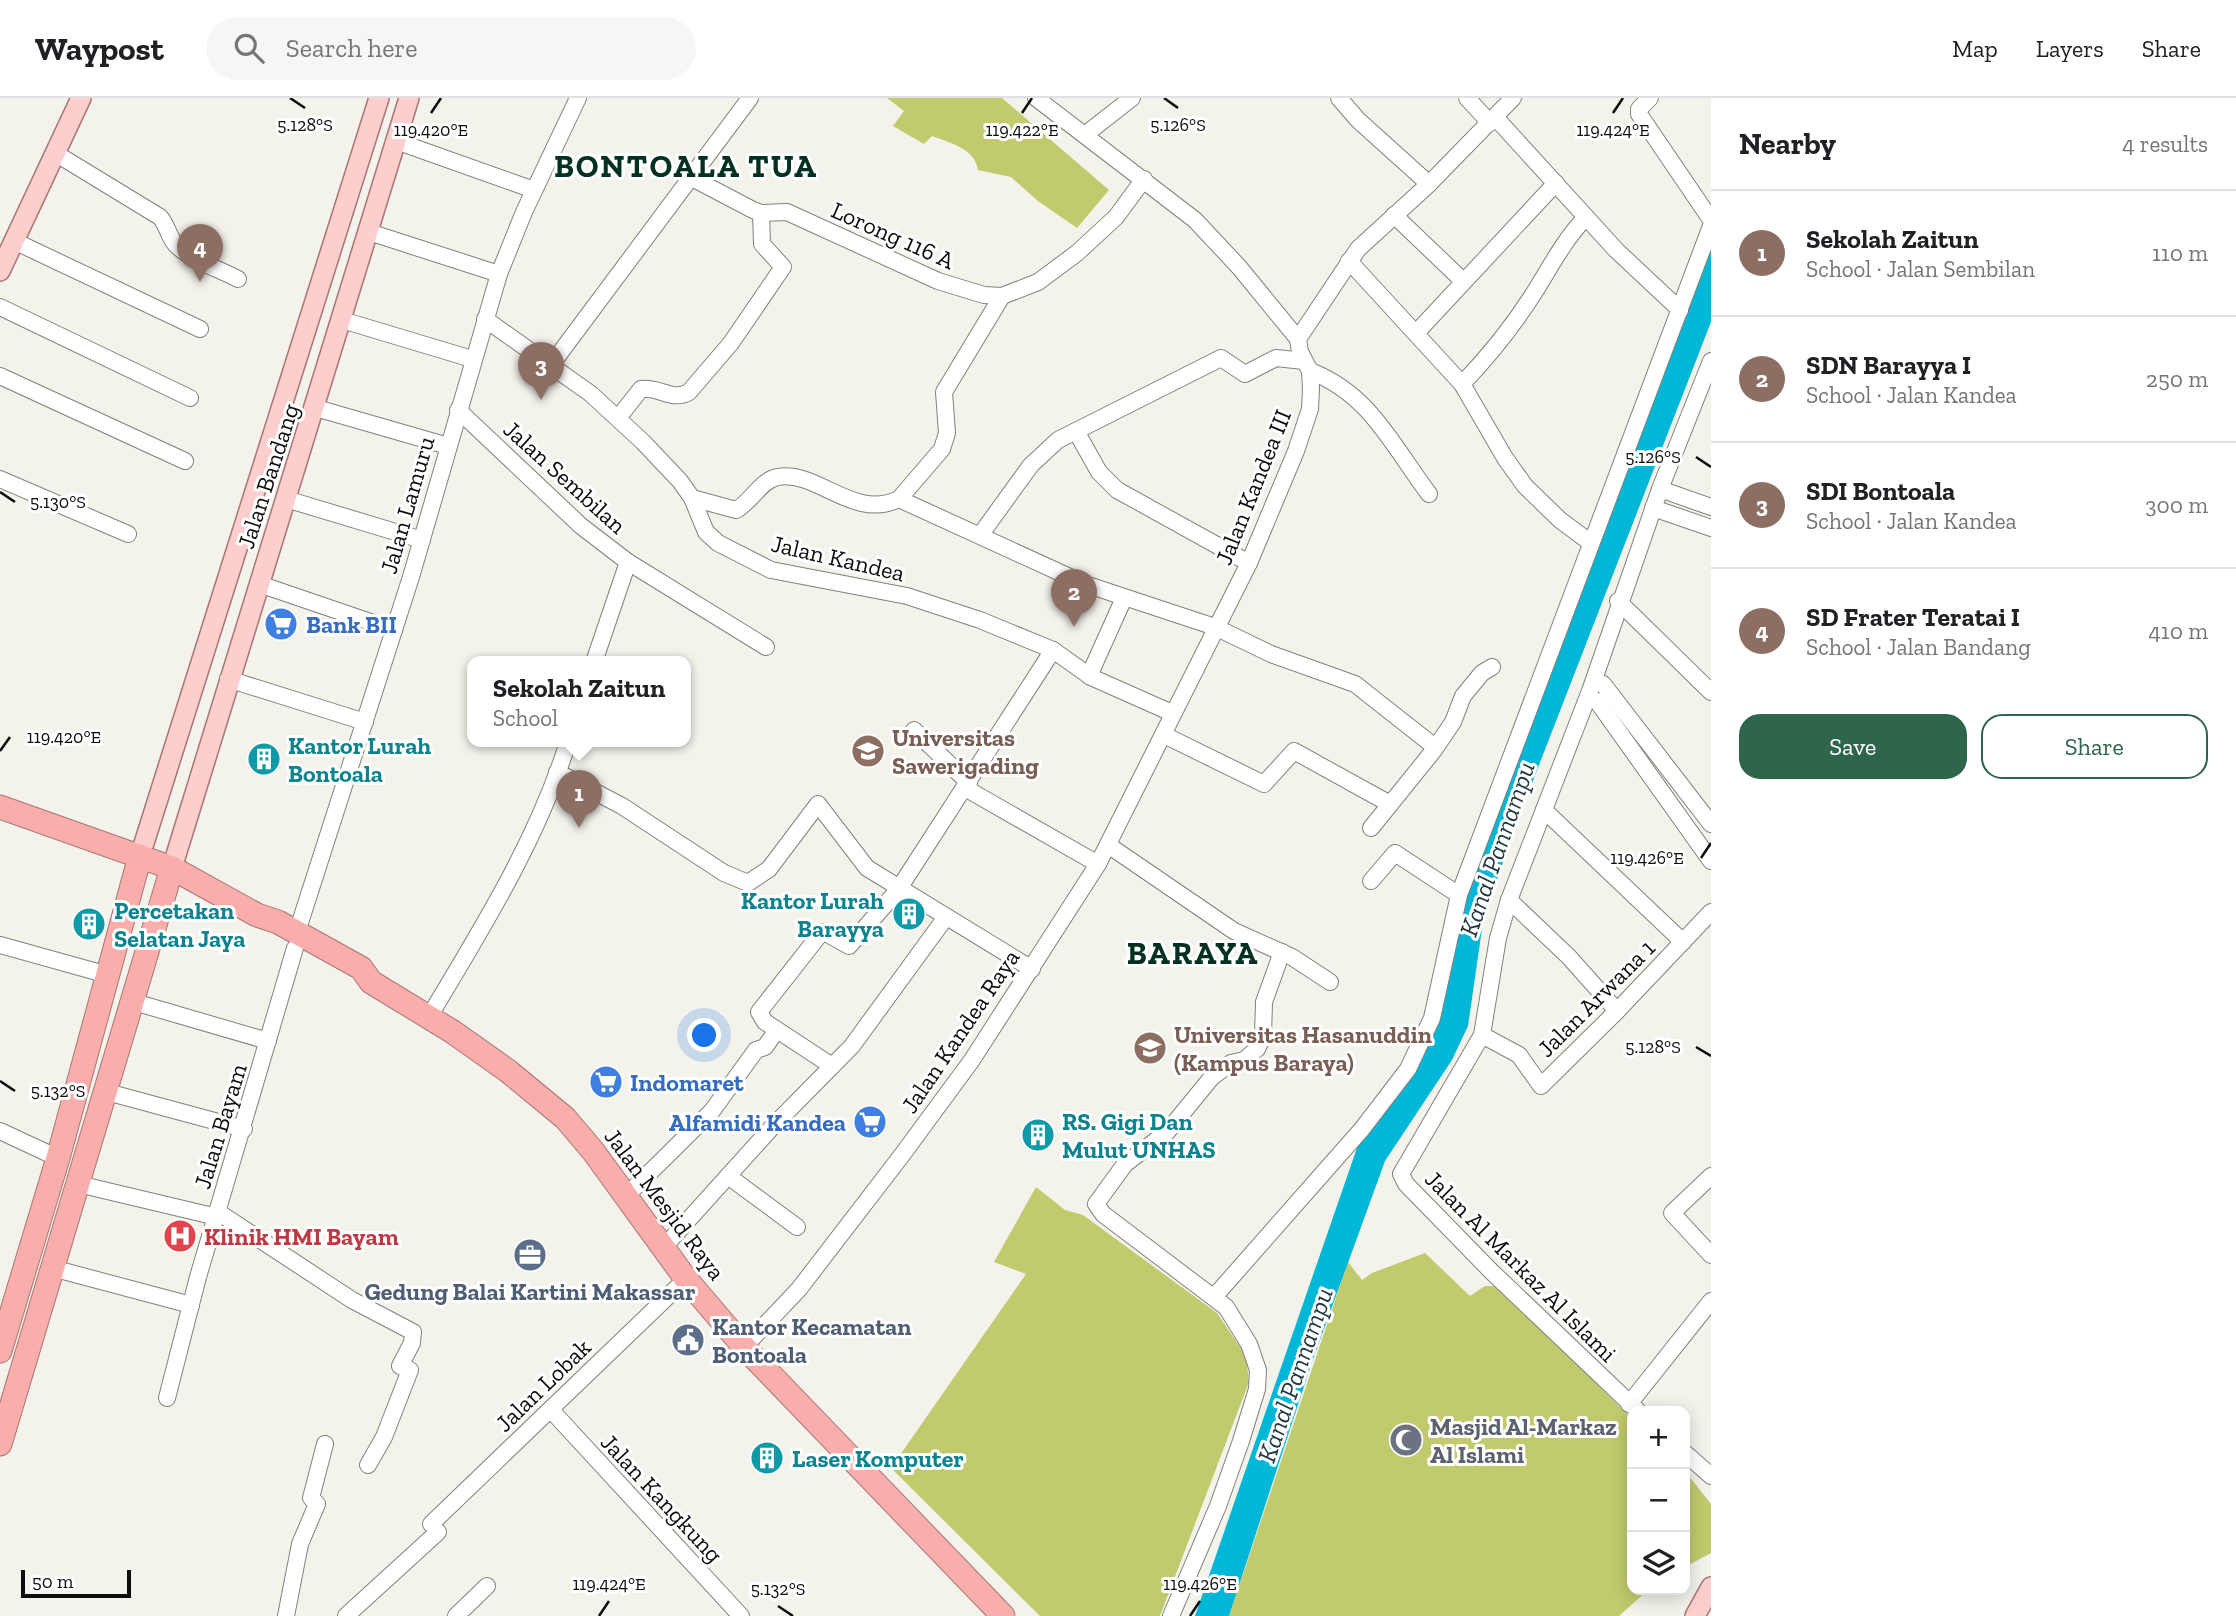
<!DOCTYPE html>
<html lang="en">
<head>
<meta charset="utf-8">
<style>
	body { margin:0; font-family:"Zilla Slab",serif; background:#f6f6f6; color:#202124 }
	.controls { position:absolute; right:21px; bottom:21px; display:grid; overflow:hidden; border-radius:14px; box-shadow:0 4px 18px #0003 }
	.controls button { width:63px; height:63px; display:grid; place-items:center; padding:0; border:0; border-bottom:2px solid #e0e0e0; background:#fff; color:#202124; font:35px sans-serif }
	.scale { position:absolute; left:21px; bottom:18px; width:110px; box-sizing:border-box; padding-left:7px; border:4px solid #0c0c0a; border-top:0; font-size:19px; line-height:24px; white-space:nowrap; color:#0c0c0a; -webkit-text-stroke:5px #fff; paint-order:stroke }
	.you { position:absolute; left:705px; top:938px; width:24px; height:24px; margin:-18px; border:5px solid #fff; border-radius:50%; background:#1a73e8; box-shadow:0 0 0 10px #1a73e833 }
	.badge { display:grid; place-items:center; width:46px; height:46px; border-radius:50%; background:#2e654b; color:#fff; font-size:23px; font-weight:700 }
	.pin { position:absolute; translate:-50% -58px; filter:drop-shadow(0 2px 4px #0008) }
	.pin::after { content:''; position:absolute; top:37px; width:24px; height:21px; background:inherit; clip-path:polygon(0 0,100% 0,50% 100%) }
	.popup { position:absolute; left:467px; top:558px; width:224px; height:91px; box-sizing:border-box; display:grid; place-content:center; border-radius:14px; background:#fff; filter:drop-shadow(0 2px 5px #0005); font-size:23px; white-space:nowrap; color:#757577 }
	.popup b { font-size:26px; color:#202124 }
	.popup::after { content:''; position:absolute; left:50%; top:100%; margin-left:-14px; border:14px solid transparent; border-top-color:#fff }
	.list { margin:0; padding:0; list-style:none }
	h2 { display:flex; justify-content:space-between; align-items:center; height:91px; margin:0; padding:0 28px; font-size:30px }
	h2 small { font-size:23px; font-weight:400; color:#757577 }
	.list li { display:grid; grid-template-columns:46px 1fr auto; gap:21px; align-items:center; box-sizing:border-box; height:126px; padding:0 28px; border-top:2px solid #e0e0e0 }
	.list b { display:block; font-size:26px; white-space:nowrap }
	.list p { margin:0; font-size:23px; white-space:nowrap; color:#757577 }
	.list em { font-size:23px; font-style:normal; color:#757577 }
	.actions { display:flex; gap:14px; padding:21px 28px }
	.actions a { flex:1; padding:16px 0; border:2px solid #2e654b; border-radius:21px; text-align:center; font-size:24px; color:#2e654b }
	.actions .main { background:#2e654b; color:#fff }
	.icon { flex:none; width:38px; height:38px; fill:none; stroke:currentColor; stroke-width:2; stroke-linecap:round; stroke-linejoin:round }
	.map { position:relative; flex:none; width:1711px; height:1518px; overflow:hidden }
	header { display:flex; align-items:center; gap:42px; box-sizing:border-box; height:98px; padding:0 35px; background:#fff; border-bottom:2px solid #e0e0e0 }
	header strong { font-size:33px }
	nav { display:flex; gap:38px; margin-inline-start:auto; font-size:24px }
	.search { width:490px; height:63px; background:#f6f6f6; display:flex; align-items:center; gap:18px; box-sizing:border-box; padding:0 24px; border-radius:38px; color:#757577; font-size:26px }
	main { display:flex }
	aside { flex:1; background:#fff }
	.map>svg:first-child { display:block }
</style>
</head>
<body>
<header>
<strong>Waypost</strong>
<div class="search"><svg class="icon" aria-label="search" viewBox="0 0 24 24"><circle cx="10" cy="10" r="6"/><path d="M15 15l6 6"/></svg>Search here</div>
<nav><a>Map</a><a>Layers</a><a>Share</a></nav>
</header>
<main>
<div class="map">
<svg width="1711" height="1518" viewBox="0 0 1711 1518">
	<rect width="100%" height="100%" fill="#f3f2eb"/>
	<!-- green -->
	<g fill="#c1ca6c">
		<path d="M 887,0 L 1002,0 L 1109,92 L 1077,130 L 1038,103 L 1011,79 L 978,72 C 975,50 950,45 932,38 L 924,46 L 893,28 L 904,13 Z"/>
		<path d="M 1036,1089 L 1065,1112 L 1083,1117 L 1217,1215 L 1246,1258 L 1249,1284 L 1160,1518 L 1040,1518 L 891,1370 L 1026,1176 L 994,1164 Z"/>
		<path d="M 1425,1155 L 1470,1198 L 1485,1188 L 1499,1188 L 1632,1321 L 1632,1492 L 1648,1492 L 1619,1518 L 1229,1518 L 1348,1164 L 1362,1182 L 1372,1175 Z"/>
		<path d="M 1685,1373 L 1711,1406 L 1711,1455 L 1685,1469 Z"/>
	</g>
	<!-- water -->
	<path fill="#00b7d8" d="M 1711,141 L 1711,224 L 1513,734 L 1483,824 L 1468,928 L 1452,962 L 1385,1063 L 1312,1264 L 1229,1518 L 1195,1518 L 1358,1047 L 1421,951 L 1459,803 Z"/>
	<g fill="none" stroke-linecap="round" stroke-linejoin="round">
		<defs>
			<g id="minor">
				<path d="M 1036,0 L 1195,122 L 1239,169 L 1298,241"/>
				<path d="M 1339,0 L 1358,22 L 1429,86"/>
				<path d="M 1467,0 L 1490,25"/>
				<path d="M 1650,0 L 1639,11 L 1639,16 L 1711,122"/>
				<path d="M 1495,19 L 1616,152 L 1680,212"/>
				<path d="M 1086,36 L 1132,0"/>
				<path d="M 396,43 L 534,92"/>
				<path d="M 55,55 L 160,119 C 168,128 169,141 177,148 C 193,163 219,171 238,181"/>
				<path d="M 692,80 L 753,112 L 761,115 L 787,114 L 938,183 L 984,197 L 1002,198"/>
				<path d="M 1394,117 L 1463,183"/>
				<path d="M 369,134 L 499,176"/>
				<path d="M 14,143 L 200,231"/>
				<path d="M 1349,163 L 1462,286 L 1505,360 L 1525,388 L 1560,422 L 1591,445"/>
				<path d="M 0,209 L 190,300"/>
				<path d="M 485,221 L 591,296 L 643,344 L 680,383 L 692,400 L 706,434 L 718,445 L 771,472 L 907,498 L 980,522 L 1053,552 L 1091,579 L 1172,615"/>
				<path d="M 342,222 L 472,261"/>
				<path d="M 1417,234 L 1556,85"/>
				<path d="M 551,267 L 750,0"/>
				<path d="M 1310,273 C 1370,296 1392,347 1429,396"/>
				<path d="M 0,278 L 185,363"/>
				<path d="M 1462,286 C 1489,258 1513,228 1534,195 C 1551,168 1564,142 1586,119"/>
				<path d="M 316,310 L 448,348"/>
				<path d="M 458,312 L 581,428 L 628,464 L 594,564"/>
				<path d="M 618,320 L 641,291 C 659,288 672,304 689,294 L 731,245 L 783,169 L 762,146 L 761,115"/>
				<path d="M 1076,333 L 1099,374 L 1117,392 L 1249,465"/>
				<path d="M 0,381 L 128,436"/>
				<path d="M 1660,391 L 1711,409"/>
				<path d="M 692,400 L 736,412 C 750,405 762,381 778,379 C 818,372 853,423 899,401 L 1085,486 L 1215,529 L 1271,556 L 1355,586 L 1435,649"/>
				<path d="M 286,401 L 422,442"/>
				<path d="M 899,401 L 942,351 L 947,335 L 944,294 L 1002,198 L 1038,184 L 1077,155 L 1116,119 L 1144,81"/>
				<path d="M 1653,410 L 1711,430"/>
				<path d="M 981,436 L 1031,367 L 1058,342 L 1221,260 L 1245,276 L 1276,260 L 1304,263"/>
				<path d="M 628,464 L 766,549"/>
				<path d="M 259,486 L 394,532"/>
				<path d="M 1618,503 L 1711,594"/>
				<path d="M 1089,578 L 1124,500"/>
				<path d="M 228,581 L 365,624"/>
				<path d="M 1603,586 L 1711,726"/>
				<path d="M 1597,603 L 1711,763"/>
				<path d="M 914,632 L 969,685"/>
				<path d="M 1164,637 L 1264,686 L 1294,653 L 1390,706"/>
				<path d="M 557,674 L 622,708 L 724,775 L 748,785 L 769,771 L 818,706 L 867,770 L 1032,871"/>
				<path d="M 965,690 L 1098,766"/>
				<path d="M 1544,712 L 1683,844"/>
				<path d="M 1371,730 L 1434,652 L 1453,624 L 1463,598 L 1482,575 L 1492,569"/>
				<path d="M 1108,747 L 1234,833 L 1292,859 L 1330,884"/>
				<path d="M 1371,783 L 1395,755 L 1459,797"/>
				<path d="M 1509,802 L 1569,859 L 1617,913"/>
				<path d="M 297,834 L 411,479 L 499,176 L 524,114 L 578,0"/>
				<path d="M 0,847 L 108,877"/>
				<path d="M 134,904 L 268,943"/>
				<path d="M 429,919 C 482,830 537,743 568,644"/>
				<path d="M 1482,937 L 1519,957 L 1541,988 L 1617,913 L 1711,814"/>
				<path d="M 832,968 L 765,924 L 759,914 L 821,835 L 824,834 L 849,848 L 898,792 L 1053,552"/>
				<path d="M 107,994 L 244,1031"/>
				<path d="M 0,1033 L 58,1060"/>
				<path d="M 728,1078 L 797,1129"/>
				<path d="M 1711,1078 L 1672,1115 L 1711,1157"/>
				<path d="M 78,1086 L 217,1119"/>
				<path d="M 626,1098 L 712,1013 L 756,952 L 765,949 L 777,932"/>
				<path d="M 218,1114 L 352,1202 L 413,1234 L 412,1245 L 400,1268 L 410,1272 L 384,1339 L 368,1367"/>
				<path d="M 663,1150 L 775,1026 L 852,948 L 946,819"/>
				<path d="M 52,1170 L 191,1207"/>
				<path d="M 1214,1199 L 1362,1031 L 1408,971 L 1432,920 L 1459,797 L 1711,128"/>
				<path d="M 744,1249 L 799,1191 L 902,1057 L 972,962 L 1098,766 L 1249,465 L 1296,353 L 1310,311 L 1311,291 L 1310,273 L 1300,254 L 1298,241 L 1358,151 L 1429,86 L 1513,0"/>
				<path d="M 167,1300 L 198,1179 L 295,850"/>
				<path d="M 1629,1306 L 1711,1203"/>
				<path d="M 551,1312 L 741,1518"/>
				<path d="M 1638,1313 L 1492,1174 L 1406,1086 L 1401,1076 L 1482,937 L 1498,840 L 1509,802 L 1590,593 L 1660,391 L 1711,263"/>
				<path d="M 1685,1355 L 1711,1378"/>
				<path d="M 431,1426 L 686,1181"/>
				<path d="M 286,1518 L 300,1446 L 317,1406 L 311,1400 L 325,1346"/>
				<path d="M 346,1518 L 438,1434"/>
				<path d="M 456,1518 L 487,1488"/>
				<path d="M 1171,1518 L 1218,1408 L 1241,1343 L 1257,1291 L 1258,1272 L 1249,1246 L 1226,1209 L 1103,1116 L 1096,1106 L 1125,1066 L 1167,1034 L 1212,979 L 1231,965 L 1244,962 L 1257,951 L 1263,938 L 1264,904 L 1282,854"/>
			</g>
			<g id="major">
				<path d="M 0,173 L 81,0"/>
				<path d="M 140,758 L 379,0"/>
				<path d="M 172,770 L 409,0"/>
				<path d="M 1695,1518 L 1711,1489"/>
			</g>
			<g id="highway">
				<path d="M 0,709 L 172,770 L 257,817 L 278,824 L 361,870 L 371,884 L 453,934 L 508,973 L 565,1020 L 593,1053 L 686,1181 L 744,1249 L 1003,1518"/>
				<path d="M 0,1253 L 58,1060 L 140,758"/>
				<path d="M 0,1346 L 172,770"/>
			</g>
		</defs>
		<!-- minor casing -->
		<use href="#minor" stroke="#83817b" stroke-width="18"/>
		<!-- major casing -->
		<use href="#major" stroke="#a77573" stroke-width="22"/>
		<!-- highway casing -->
		<use href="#highway" stroke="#a77573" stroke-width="25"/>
		<!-- minor -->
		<use href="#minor" stroke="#fff" stroke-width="16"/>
		<!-- major -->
		<use href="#major" stroke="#fccecd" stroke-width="19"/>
		<!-- highway -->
		<use href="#highway" stroke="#faaeac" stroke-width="23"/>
	</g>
	<!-- ticks -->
	<path fill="none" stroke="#0c0c0a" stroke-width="2.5" d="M 290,0 L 305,10M 1164,0 L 1178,10M 431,15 L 441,0M 1022,15 L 1032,0M 1613,15 L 1623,0M 1696,359 L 1711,369M 0,394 L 15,404M 0,653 L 10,639M 1701,760 L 1711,745M 1696,949 L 1711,958M 0,983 L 15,993M 778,1508 L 793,1518M 599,1518 L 609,1503M 1190,1518 L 1200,1503"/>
	<!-- icons -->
	<defs>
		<symbol id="supermarket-disc" viewBox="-11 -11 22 22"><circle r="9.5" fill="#3f7fe0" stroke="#fff"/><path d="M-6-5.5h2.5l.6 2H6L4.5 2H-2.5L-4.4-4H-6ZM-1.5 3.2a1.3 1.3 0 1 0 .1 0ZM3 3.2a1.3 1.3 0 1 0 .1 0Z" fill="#fff"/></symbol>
		<symbol id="university-disc" viewBox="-11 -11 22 22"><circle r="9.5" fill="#8d6e63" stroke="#fff"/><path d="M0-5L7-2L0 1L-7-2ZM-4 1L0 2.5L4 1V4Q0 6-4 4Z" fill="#fff"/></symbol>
		<symbol id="building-disc" viewBox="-11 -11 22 22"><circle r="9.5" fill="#0f9aa8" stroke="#fff"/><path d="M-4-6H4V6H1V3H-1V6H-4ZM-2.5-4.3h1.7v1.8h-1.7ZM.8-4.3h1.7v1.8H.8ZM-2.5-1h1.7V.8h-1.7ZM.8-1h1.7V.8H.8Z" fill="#fff"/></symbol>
		<symbol id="hospital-disc" viewBox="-11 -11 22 22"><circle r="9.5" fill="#e0444e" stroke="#fff"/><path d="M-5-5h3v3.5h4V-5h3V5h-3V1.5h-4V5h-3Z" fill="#fff"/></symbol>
		<symbol id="office-disc" viewBox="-11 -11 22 22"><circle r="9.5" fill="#5c6f8a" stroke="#fff"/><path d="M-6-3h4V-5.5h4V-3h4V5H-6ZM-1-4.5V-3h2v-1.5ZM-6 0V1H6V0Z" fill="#fff"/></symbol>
		<symbol id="civic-disc" viewBox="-11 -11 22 22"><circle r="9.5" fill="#5c6f8a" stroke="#fff"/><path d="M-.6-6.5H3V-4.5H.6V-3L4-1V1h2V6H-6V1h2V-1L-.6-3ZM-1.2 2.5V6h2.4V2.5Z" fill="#fff"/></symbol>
		<symbol id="mosque-disc" viewBox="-11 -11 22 22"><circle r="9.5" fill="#6b7280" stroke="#fff"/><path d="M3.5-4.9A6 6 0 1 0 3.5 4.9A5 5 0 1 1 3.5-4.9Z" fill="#fff"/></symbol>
	</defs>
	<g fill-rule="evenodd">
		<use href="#supermarket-disc" x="262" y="507" width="38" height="38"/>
		<use href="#university-disc" x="849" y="634" width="38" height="38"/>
		<use href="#building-disc" x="245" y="642" width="38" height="38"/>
		<use href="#building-disc" x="890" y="797" width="38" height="38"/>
		<use href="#building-disc" x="70" y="807" width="38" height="38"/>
		<use href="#university-disc" x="1131" y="931" width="38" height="38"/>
		<use href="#supermarket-disc" x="587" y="965" width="38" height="38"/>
		<use href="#supermarket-disc" x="851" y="1005" width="38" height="38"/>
		<use href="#building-disc" x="1019" y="1018" width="38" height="38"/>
		<use href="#hospital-disc" x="161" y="1119" width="38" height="38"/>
		<use href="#office-disc" x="511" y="1138" width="38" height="38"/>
		<use href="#civic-disc" x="669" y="1223" width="38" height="38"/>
		<use href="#mosque-disc" x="1387" y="1323" width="38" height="38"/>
		<use href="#building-disc" x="748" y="1341" width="38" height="38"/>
	</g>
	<g text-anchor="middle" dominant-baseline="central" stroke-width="6" stroke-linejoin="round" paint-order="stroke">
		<!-- street labels -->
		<g font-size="24" fill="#0c0c0a" stroke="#fff">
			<text transform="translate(893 137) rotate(24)">Lorong 116 A</text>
			<text transform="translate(268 378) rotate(-72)">Jalan Bandang</text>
			<text transform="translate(565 379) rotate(42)">Jalan Sembilan</text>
			<text transform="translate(1253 389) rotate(-68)">Jalan Kandea III</text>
			<text transform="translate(407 407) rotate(-74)">Jalan Lamuru</text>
			<text transform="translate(838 460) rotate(13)">Jalan Kandea</text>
			<text transform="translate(1596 900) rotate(-45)">Jalan Arwana 1</text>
			<text transform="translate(960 933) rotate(-56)">Jalan Kandea Raya</text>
			<text transform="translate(220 1028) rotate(-73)">Jalan Bayam</text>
			<text transform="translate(665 1106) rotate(53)">Jalan Mesjid Raya</text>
			<text transform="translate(1521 1168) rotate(45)">Jalan Al Markaz Al Islami</text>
			<text transform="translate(543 1287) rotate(-44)">Jalan Lobak</text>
			<text transform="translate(662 1400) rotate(47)">Jalan Kangkung</text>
		</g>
		<!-- shop labels -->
		<g font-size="24" font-weight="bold" fill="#366cbe" stroke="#fff" text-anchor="start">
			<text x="306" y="526">Bank BII</text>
			<text x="630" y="984">Indomaret</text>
			<text x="846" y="1024" text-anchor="end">Alfamidi Kandea</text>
		</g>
		<!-- education labels -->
		<g font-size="24" font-weight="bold" fill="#785e54" stroke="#fff" text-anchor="start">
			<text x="892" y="639">Universitas<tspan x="892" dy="28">Sawerigading</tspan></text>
			<text x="1174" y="936">Universitas Hasanuddin<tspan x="1174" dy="28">(Kampus Baraya)</tspan></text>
		</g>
		<!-- culture labels -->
		<g font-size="24" font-weight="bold" fill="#0d838f" stroke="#fff" text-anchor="start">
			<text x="288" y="647">Kantor Lurah<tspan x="288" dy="28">Bontoala</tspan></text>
			<text x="884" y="802" text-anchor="end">Kantor Lurah<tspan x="884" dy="28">Barayya</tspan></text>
			<text x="114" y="812">Percetakan<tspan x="114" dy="28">Selatan Jaya</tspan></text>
			<text x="1062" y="1023">RS. Gigi Dan<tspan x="1062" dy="28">Mulut UNHAS</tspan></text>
			<text x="792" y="1360">Laser Komputer</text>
		</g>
		<!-- health labels -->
		<g font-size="24" font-weight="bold" fill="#be3a42" stroke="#fff" text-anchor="start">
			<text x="204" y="1138">Klinik HMI Bayam</text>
		</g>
		<!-- service labels -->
		<g font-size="24" font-weight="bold" fill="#4e5e75" stroke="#fff">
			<text x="530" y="1193">Gedung Balai Kartini Makassar</text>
			<text x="712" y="1228" text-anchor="start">Kantor Kecamatan<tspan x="712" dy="28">Bontoala</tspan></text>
		</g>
		<!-- worship labels -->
		<g font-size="24" font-weight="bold" fill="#5b616d" stroke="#fff" text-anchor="start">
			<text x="1430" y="1328">Masjid Al-Markaz<tspan x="1430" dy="28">Al Islami</tspan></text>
		</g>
		<!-- water labels -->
		<g font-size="26" font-style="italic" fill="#21393f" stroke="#fff">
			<text transform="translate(1497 751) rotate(-71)">Kanal Pannampu</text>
			<text transform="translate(1295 1277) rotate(-71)">Kanal Pannampu</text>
		</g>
		<!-- district labels -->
		<g font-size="32" font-weight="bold" letter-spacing="2" fill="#02321f" stroke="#fff">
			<text x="686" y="68">BONTOALA TUA</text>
			<text x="1193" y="855">BARAYA</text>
		</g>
	</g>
	<g font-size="18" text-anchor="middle" fill="#0c0c0a" stroke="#fff" stroke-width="6" stroke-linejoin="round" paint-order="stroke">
		<text x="305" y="33">5.128°S</text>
		<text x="1178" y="33">5.126°S</text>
		<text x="431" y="38">119.420°E</text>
		<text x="1022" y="38">119.422°E</text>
		<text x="1613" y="38">119.424°E</text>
		<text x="1653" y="365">5.126°S</text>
		<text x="58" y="410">5.130°S</text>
		<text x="64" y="645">119.420°E</text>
		<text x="1647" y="766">119.426°E</text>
		<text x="1653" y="955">5.128°S</text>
		<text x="58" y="999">5.132°S</text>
		<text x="609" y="1492">119.424°E</text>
		<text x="1200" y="1492">119.426°E</text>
		<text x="778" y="1497">5.132°S</text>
	</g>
</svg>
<div class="controls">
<button>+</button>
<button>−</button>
<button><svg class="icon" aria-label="layers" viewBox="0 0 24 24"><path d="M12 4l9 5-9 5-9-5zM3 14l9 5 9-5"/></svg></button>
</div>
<div class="scale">50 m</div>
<div class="you"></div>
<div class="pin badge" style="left:579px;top:730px;background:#8d6e63">1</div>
<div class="popup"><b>Sekolah Zaitun</b>School</div>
<div class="pin badge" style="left:1074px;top:529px;background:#8d6e63">2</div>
<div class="pin badge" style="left:541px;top:302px;background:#8d6e63">3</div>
<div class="pin badge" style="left:200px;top:184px;background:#8d6e63">4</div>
</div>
<aside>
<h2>Nearby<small>4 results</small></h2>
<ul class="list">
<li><span class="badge" style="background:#8d6e63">1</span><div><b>Sekolah Zaitun</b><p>School · Jalan Sembilan</p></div><em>110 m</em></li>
<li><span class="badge" style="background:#8d6e63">2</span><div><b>SDN Barayya I</b><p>School · Jalan Kandea</p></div><em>250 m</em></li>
<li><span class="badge" style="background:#8d6e63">3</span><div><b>SDI Bontoala</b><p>School · Jalan Kandea</p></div><em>300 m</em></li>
<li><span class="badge" style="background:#8d6e63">4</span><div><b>SD Frater Teratai I</b><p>School · Jalan Bandang</p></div><em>410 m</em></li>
</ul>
<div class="actions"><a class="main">Save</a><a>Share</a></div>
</aside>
</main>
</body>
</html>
